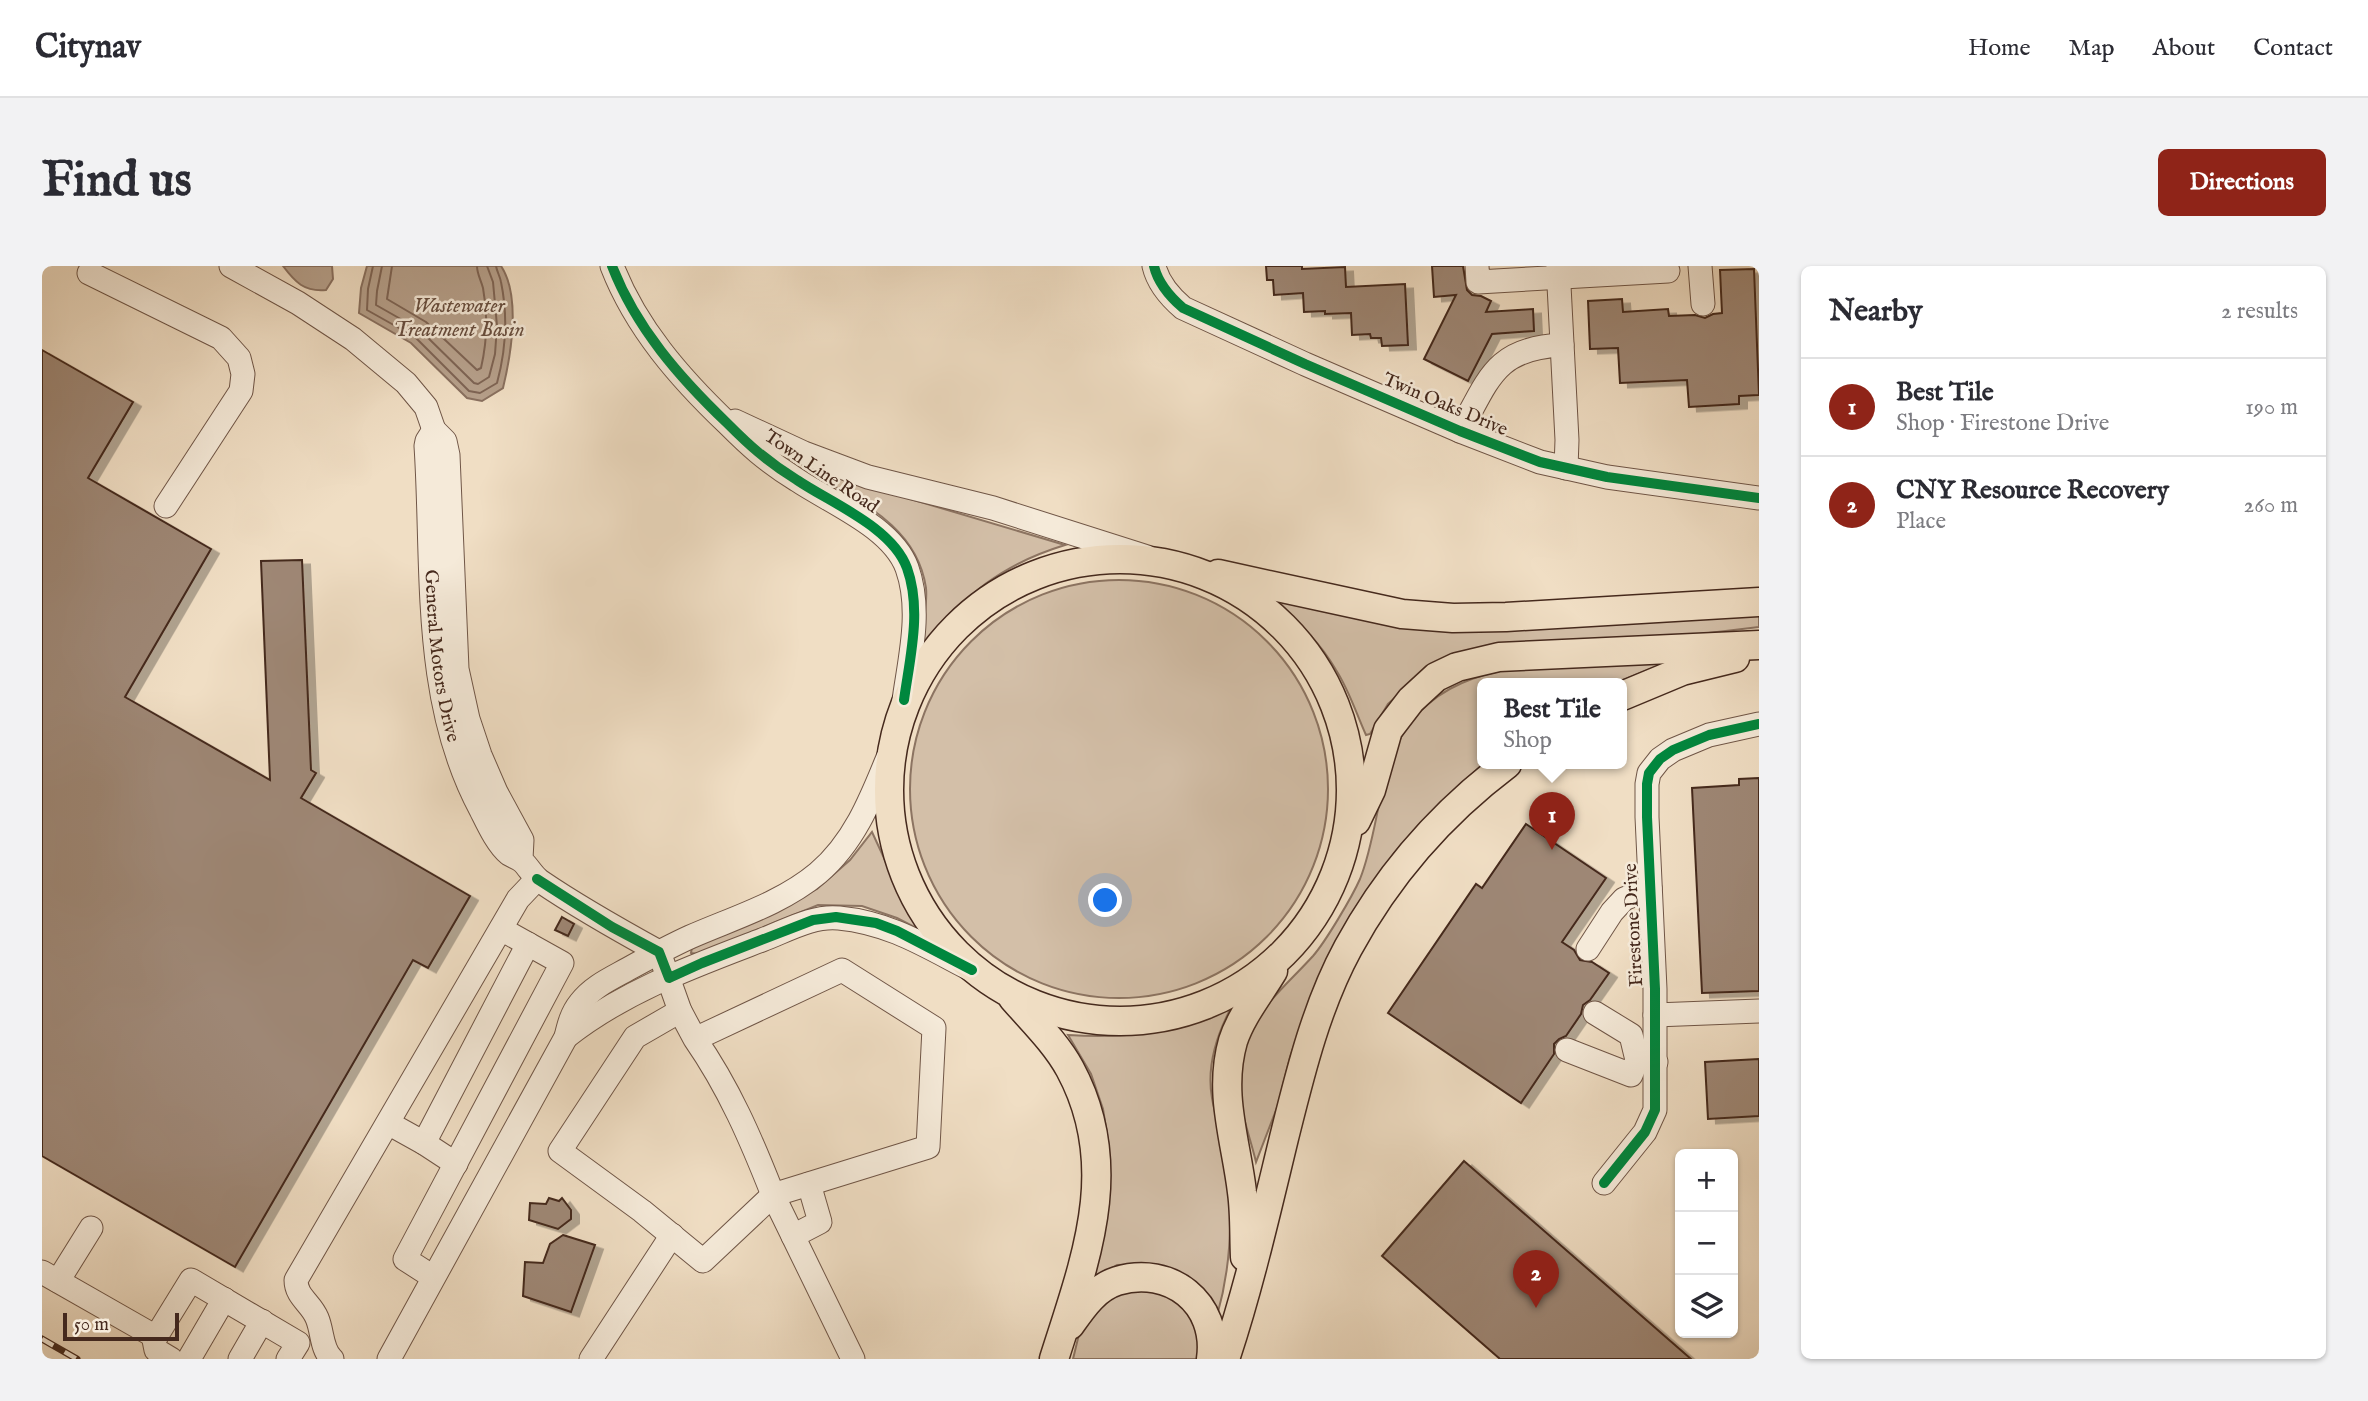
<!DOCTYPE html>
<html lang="en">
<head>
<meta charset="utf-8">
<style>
	body { margin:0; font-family:"IM FELL English",serif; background:#f2f2f3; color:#2b2b33 }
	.controls { position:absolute; right:21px; bottom:21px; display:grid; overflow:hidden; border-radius:10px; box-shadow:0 2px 5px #0004 }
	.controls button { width:63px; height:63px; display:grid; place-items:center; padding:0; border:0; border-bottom:2px solid #e1e1e2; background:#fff; color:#2b2b33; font:35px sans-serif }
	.scale { position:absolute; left:21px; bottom:18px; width:116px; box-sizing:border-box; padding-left:7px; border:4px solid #45291d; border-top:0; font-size:19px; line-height:24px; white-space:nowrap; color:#45291d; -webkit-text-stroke:5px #f5ead9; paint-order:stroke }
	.you { position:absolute; left:1064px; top:635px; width:24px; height:24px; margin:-18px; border:5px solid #fff; border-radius:50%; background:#1a73e8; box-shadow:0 0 0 10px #1a73e833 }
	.badge { display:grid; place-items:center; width:46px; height:46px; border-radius:50%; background:#8f2418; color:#fff; font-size:23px; font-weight:700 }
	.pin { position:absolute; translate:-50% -58px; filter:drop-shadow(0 2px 4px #0008) }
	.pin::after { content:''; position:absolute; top:37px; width:24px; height:21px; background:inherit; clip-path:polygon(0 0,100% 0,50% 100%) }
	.popup { position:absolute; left:1435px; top:412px; width:150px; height:91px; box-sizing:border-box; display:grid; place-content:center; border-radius:10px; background:#fff; filter:drop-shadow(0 2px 5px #0005); font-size:23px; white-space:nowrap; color:#7c7c81 }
	.popup b { font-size:26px; color:#2b2b33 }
	.popup::after { content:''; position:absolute; left:50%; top:100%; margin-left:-14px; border:14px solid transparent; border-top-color:#fff }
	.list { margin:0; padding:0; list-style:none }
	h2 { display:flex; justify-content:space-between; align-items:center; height:91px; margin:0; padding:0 28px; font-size:30px }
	h2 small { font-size:23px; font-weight:400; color:#7c7c81 }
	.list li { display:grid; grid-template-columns:46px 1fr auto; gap:21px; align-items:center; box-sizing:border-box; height:98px; padding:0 28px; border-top:2px solid #e1e1e2 }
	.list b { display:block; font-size:26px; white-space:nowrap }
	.list p { margin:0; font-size:23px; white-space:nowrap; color:#7c7c81 }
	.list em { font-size:23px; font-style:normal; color:#7c7c81 }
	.icon { flex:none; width:38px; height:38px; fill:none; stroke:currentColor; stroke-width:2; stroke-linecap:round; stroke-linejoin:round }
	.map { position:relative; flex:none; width:1717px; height:1093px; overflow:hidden; border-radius:10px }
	header { display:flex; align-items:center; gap:42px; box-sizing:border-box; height:98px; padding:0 35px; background:#fff; border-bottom:2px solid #e1e1e2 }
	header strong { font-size:33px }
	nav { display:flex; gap:38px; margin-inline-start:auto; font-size:24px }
	.intro { display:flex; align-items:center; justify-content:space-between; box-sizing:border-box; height:168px; padding:0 42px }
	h1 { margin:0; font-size:49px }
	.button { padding:18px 32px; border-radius:10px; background:#8f2418; color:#fff; font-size:24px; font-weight:700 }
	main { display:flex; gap:42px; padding:0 42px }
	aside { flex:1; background:#fff; border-radius:10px; box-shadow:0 2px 5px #0004 }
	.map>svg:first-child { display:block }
</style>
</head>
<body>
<header>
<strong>Citynav</strong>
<nav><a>Home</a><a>Map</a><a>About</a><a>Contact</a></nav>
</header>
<div class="intro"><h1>Find us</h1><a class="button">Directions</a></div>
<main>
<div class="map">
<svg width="1717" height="1093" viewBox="0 0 1717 1093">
	<defs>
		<filter id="shadow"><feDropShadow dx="8" dy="4.5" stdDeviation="0" flood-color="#0004"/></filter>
	</defs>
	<rect width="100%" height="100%" fill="#f0dec4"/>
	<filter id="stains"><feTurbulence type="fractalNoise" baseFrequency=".00286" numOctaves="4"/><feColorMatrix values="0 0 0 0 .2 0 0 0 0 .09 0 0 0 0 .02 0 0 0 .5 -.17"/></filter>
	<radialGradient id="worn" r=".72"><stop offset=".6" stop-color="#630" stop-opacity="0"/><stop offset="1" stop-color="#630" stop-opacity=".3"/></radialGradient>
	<!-- green -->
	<g fill="#d3bfa8" stroke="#8c7462" stroke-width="2">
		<path d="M 771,204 L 1023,279 C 958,299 924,328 882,381 C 878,362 886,342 884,322 C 875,260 818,236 771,208 Z"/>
		<circle cx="1077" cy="523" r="209"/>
		<path d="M 1218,326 L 1292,344 L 1717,347 L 1717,361 L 1608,374 L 1363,423 L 1346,438 L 1328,468 L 1324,469 C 1314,447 1307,424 1294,404 C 1275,371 1248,347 1218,326 Z"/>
		<path d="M 1631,394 L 1571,418 L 1440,418 L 1441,498 L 1388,547 L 1352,587 L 1317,639 L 1275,715 L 1248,791 L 1236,839 L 1214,896 C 1206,862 1188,821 1199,787 C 1213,743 1241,723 1271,690 C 1284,675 1310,631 1318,613 C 1338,563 1335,502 1368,457 C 1391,427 1422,413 1458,405 Z"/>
		<path d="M 830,566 L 860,631 L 882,666 L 855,652 L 820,640 L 776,639 L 656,688 L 649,687 L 650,681 L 775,623 L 808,594 Z"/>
		<path d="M 1190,740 C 1175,768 1164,799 1170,832 C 1174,855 1182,878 1185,901 C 1191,951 1189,1001 1175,1050 L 1103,998 L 1075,999 L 1044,1018 L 1068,911 L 1067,880 L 1061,843 L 1049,808 L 1026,769 C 1084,773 1139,767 1190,740 Z"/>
		<path d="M 1080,1022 L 1132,1029 L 1154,1054 L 1159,1093 L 1031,1093 L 1039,1060 Z"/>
	</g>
	<!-- water -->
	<g fill="#b6a08b" stroke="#89705f" stroke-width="2">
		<path d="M 241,0 L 290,0 L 291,13 L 284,24 C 262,26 253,16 241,0 Z"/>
		<path d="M 325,0 L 459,0 C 479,30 469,89 461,122 L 440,135 L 425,132 L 369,77 L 317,47 L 319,22 Z"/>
	</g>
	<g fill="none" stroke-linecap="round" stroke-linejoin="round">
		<!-- shore -->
		<g stroke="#7e6454" stroke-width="2">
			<path d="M 331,0 L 326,23 L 325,44 L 373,71 L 427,125 L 438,127 L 455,117 C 464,84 466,50 459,16 C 458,10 455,6 454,0"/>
			<path d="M 340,0 L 335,25 L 334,39 L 378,64 L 432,117 L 436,118 L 447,111 L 453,88 L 455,60 L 451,16 L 445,0"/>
			<path d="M 350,0 L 345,33 L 384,56 L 435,104 L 439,102 C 445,76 446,48 441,22 C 439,14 435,8 435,0"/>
		</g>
	</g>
	<!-- building -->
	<g fill="#9e8774" stroke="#45291d" stroke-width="2" filter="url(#shadow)">
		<path d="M 1224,0 L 1260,0 L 1260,3 L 1303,1 L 1304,21 L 1363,18 L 1366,79 L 1340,80 L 1339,72 L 1329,72 L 1328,68 L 1310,69 L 1309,47 L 1283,48 L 1283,45 L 1262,46 L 1261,27 L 1232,29 L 1231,14 L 1225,14 Z"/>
		<path d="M 1390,0 L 1421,0 L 1425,24 L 1430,29 L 1439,30 L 1449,35 L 1444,46 L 1491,43 L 1492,65 L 1450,68 L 1426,115 L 1382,93 L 1414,29 L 1392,31 Z"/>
		<path d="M 1712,3 L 1717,129 L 1697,130 L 1697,138 L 1647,141 L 1645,114 L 1578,117 L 1576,82 L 1548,83 L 1546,35 L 1580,33 L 1581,46 L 1626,43 L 1627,50 L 1653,49 L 1663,52 L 1671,48 L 1680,47 L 1678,4 Z"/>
		<path d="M 0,84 L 91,136 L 46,212 L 169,283 L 83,431 L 228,514 L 219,295 L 260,294 L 269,504 L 274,507 L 259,532 L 428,630 L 386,702 L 371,694 L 193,1001 L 0,890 Z"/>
		<path d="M 1717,512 L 1717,725 L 1660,727 L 1650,522 L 1697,519 L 1697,513 Z"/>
		<path d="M 1484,558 L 1564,612 L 1520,676 L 1532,684 L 1538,694 L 1550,696 L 1567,707 L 1548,734 L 1541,739 L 1539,748 L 1524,770 L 1517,773 L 1512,778 L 1512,788 L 1479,837 L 1346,747 L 1434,618 L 1440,622 Z"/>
		<path d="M 520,651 L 532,658 L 526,670 L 513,664 Z"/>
		<path d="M 1717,793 L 1717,850 L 1666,853 L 1663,796 Z"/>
		<path d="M 1422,895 L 1649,1093 L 1458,1093 L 1340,990 Z"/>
		<path d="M 507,932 L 517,935 L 520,932 L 529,944 L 529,953 L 516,963 L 487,954 L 488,937 L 504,938 Z"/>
		<path d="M 521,969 L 553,979 L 529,1046 L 481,1030 L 483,996 L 501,997 L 508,978 Z"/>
	</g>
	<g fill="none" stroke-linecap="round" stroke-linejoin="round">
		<defs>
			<g id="minor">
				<path d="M 189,0 L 256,37 L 311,73 L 364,117 L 384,141 L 392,164"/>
				<path d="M 570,0 C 594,62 638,112 685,157 C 695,167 705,177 716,186 C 728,196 742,206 755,214 C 789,237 850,261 865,302 C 880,344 868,391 862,434"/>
				<path d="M 1112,0 C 1116,17 1127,30 1141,42 L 1263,98 L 1418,165 L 1498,196 L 1565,211 L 1717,232"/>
				<path d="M 1435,0 L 1436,16 L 1626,5"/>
				<path d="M 1516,0 L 1525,174 L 1524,202"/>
				<path d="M 1658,0 L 1661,38"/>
				<path d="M 47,7 L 179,72 L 197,92 L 201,108 L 199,125 L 124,240"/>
				<path d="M 693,155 L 762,187 L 826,211 L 951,242 L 1105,291"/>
				<path d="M 1418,165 C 1447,113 1453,82 1520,79"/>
				<path id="s1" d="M 479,593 L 480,574 L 454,526 L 438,489 L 426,453 L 415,403 L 406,189 L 403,175 L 392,164 L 385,175 L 384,180 C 392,301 379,433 439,544 C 446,558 455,578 467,588 C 472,591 477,592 481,596 C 487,602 491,610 498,615 C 536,641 577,664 617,686 L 638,745 L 653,773 L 800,704 L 892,762 L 886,881 L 731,929 C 709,873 687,822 653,773"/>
				<path d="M 1546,683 L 1570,646 L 1582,633 L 1608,622"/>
				<path d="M 638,745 L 593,771 L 518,885 L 600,945 L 661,995 L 731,929 L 811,1093"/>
				<path d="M 1553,747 L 1589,769 L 1595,794"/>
				<path d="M 1613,749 L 1717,745"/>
				<path d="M 524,771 C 582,725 652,700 720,674 C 744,665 771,649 797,652 C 849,657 885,681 930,704"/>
				<path d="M 1525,784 L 1589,809 L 1595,794 L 1614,796"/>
				<path d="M 346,857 L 382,877"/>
				<path d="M 414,898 L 382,877 L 486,678"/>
				<path d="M 1562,917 L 1603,866 L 1613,844 L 1613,723 L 1605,551 L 1605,518 L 1607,507 L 1618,493 L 1631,484 L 1667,469 L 1717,458"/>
				<path d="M 751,970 L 778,956 L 767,918"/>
				<path d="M 0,1006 L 114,1071"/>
				<path d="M 391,1011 L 363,993 L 520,697 L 459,663"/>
				<path d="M 16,1015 L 49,962"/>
				<path d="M 129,1093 L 114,1084 L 112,1074 L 149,1014 L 256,1077 L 246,1093"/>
				<path d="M 147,1093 L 182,1033"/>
				<path d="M 198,1093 L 220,1055"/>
				<path d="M 290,1093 C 279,1083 281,1066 275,1052 C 269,1037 254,1031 254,1014 L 476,633 L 495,613"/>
				<path d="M 347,1093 L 524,771 C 527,758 530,747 538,737 C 550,721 568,713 586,703 C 606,692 626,681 648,671 C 691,652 739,638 776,607 C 814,575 831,528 849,484"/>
				<path d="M 549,1093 L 630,969"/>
			</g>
			<g id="major">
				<circle cx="1078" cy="524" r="231"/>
				<path d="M 1176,308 L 1360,348 L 1411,352 L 1464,351 L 1717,336"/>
				<path d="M 1580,430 L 1640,405 L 1693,392"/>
				<path d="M 1314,555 L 1329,524 L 1346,464 L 1369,434 L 1394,411 L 1415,401 L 1457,391 L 1717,379"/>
				<path d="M 971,732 C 990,754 1014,777 1028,803 C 1081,901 1043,995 1012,1093"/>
				<path d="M 1203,991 C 1202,969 1203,947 1200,926 C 1194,875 1176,827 1191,775 C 1199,750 1218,727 1231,705"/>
				<path d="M 1028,1059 C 1040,1042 1053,1022 1075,1015 C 1128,999 1177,1037 1169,1093"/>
				<path d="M 1183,1093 C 1207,1021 1224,946 1242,872 C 1258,808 1274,741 1306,682 C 1345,610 1400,547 1465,498"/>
			</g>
		</defs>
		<!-- minor casing -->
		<use href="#minor" stroke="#705647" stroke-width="25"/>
		<!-- major casing -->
		<use href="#major" stroke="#45291d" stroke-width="31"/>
		<!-- minor -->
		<use href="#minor" stroke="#f5ead9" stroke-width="23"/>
		<!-- major -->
		<use href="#major" stroke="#f0dec4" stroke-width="28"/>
		<defs>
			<path id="rail" d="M 0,1073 L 35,1093"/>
		</defs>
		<!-- rail casing -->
		<use href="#rail" stroke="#45291d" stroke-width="7"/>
		<!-- rail -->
		<use href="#rail" stroke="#f5ead9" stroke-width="4.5" stroke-dasharray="13" stroke-linecap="butt"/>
		<defs>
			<g id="cycleway">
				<path d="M 570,0 C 594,62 638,112 685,157 C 695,167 705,177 716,186 C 728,196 742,206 755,214 C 789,237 850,261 865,302 C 880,344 868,391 862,434"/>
				<path d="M 1112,0 C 1116,17 1127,30 1141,42 L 1263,98 L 1418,165 L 1498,196 L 1565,211 L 1717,232"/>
				<path d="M 495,613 L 570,661 L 617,686 L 627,712 L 660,697 L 771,654 L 794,651 L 834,657 L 855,665 L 930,704"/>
				<path d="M 1562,917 L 1603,866 L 1613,844 L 1613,723 L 1605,551 L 1605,518 L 1607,507 L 1618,493 L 1631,484 L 1667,469 L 1717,458"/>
			</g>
		</defs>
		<!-- cycleway casing -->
		<use href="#cycleway" stroke="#f5ead9" stroke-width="15"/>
		<!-- cycleway -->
		<use href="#cycleway" stroke="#00873e" stroke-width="10"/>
	</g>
	<g text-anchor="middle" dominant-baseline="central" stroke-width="5" stroke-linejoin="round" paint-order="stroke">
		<!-- street labels -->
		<g font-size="19" fill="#45291d" stroke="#f5ead9">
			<text transform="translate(1403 139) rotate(23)">Twin Oaks Drive</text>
			<text transform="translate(779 206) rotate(34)">Town Line Road</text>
			<text stroke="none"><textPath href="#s1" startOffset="676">General Motors Drive</textPath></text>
			<text transform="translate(1592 659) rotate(-93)">Firestone Drive</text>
		</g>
		<!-- water labels -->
		<g font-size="21" font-style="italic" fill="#674d3e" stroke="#f5ead9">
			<text x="417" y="40">Wastewater<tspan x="417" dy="24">Treatment Basin</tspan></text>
		</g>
	</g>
	<rect width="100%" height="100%" filter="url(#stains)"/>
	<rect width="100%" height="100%" fill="url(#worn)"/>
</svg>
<div class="controls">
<button>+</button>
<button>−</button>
<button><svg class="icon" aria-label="layers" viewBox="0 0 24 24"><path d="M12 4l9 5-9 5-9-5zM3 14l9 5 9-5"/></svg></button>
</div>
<div class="scale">50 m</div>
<div class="you"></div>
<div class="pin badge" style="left:1510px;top:584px">1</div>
<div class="popup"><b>Best Tile</b>Shop</div>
<div class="pin badge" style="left:1494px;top:1042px">2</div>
</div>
<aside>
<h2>Nearby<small>2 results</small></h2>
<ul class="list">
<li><span class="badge">1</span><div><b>Best Tile</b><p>Shop · Firestone Drive</p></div><em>190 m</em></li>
<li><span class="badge">2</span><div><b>CNY Resource Recovery</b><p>Place</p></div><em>260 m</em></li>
</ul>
</aside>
</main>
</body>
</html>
